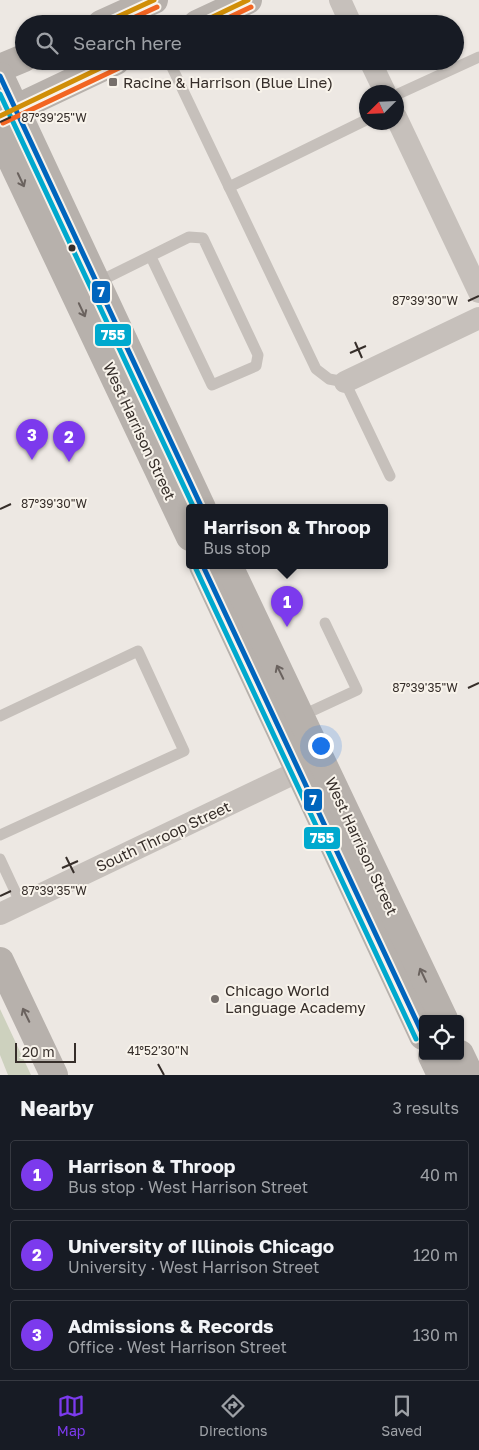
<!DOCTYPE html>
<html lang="en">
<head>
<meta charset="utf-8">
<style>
	body { margin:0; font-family:"Golos Text",sans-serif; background:#242831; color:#f1f3f6 }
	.controls { position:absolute; right:15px; bottom:15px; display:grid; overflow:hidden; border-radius:5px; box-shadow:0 1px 4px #0004 }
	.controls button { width:45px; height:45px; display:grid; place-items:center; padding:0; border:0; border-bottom:1px solid #363941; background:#171b24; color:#f1f3f6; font:25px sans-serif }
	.compass { position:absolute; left:359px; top:85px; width:45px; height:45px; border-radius:50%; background:#171b24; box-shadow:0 1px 4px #0004; rotate:246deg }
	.scale { position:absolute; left:15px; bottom:12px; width:61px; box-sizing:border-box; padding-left:5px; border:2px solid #362e2a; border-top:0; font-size:14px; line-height:18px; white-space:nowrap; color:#362e2a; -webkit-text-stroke:4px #f8f3eb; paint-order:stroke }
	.you { position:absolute; left:320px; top:745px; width:18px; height:18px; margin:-12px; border:4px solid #fff; border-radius:50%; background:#1a73e8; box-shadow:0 0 0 8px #1a73e833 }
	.badge { display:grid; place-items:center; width:32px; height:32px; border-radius:50%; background:#7c3aed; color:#fff; font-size:16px; font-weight:700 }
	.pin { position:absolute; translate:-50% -41px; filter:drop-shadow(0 1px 2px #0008) }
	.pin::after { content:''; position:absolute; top:26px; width:18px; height:15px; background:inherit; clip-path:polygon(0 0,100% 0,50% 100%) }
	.popup { position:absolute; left:186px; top:504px; width:202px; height:65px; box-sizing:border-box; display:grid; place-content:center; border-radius:5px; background:#171b24; filter:drop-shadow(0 1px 4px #0005); font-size:16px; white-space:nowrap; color:#9ea1a6 }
	.popup b { font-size:19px; color:#f1f3f6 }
	.popup::after { content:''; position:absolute; left:50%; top:100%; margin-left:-10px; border:10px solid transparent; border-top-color:#171b24 }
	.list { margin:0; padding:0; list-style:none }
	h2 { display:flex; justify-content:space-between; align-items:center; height:65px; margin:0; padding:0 20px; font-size:21px }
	h2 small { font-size:16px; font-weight:400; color:#9ea1a6 }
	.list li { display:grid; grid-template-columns:32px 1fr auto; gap:15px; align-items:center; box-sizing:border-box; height:70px; margin:0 10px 10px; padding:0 10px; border:1px solid #363941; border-radius:5px }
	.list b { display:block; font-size:19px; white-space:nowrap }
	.list p { margin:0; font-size:16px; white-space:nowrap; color:#9ea1a6 }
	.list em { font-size:16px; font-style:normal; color:#9ea1a6 }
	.icon { flex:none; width:28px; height:28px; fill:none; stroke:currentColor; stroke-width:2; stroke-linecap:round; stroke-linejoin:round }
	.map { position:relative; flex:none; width:479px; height:1075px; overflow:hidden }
	.search { position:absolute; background:#171b24; box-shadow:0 1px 4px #0004; left:15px; right:15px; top:15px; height:55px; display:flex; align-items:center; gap:12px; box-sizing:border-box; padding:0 18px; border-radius:28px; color:#9ea1a6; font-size:19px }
	.sheet { height:305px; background:#171b24 }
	nav { display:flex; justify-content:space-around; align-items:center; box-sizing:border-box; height:70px; border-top:1px solid #363941; background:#171b24; font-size:14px; color:#9ea1a6 }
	nav a { display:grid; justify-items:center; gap:2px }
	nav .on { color:#7c3aed }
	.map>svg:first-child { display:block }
</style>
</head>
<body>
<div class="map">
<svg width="479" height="1075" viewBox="0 0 479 1075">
	<rect width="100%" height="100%" fill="#ede8e3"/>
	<!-- green -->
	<path fill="#cdd1be" d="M 0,1009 L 31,1075 L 8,1075 L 0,1055 Z"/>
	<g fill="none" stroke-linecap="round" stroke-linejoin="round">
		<!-- lane -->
		<g stroke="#c6c0bb" stroke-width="11">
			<path d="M 169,61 L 316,369 L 329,379 L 345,382 L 390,476"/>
			<path d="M 396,95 L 479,57"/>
			<path d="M 229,187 L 366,120"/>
			<path d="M 96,283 L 189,237 L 203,238 L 258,355 L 256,366 L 212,385 L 151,257"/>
			<path d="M 0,716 L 138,651 L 184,751 L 0,835"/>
			<path d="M 301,716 L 357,690 L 325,623"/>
			<path d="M 0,859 L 21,904"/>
		</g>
		<!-- street -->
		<g stroke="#c6c0bb" stroke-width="22">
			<path d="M 340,0 L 351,24"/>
			<path d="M 370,61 L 385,92"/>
			<path d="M 396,117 L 479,292"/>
			<path d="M 345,382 L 479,318"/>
			<path d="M 0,914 L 299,771"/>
		</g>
		<!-- secondary -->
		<g stroke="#b7b1ac" stroke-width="28">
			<path d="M 101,24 L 154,0"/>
			<path d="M 197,24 L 248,0"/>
			<path d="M 0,68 L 24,58"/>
			<path d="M 0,76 L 202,508"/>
			<path d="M 0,116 L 116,61"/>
			<path d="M 0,136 L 190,537"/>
			<path d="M 203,566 L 423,1036"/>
			<path d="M 229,566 L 444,1019"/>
			<path d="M 0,961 L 54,1075"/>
			<path d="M 460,1054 L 470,1075"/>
			<path d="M 432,1056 L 441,1075"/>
		</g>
		<defs>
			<g id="bus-1">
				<path d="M 0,76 L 202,508"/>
				<path d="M 203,566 L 423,1035"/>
			</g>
			<g id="bus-2">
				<path d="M 0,94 L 194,508"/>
				<path d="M 196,569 L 416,1039"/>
			</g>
			<g id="bus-3">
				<path d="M 102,24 L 154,0"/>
				<path d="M 198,24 L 248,0"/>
				<path d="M 0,116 L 115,61"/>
			</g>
			<g id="bus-4">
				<path d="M 120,24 L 157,7"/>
				<path d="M 215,24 L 251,7"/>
				<path d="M 3,123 L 119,68"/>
			</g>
		</defs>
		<!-- bus-1 casing -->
		<use href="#bus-1" stroke="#f8f3eb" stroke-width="9"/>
		<!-- bus-2 casing -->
		<use href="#bus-2" stroke="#f8f3eb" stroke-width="9"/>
		<!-- bus-3 casing -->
		<use href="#bus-3" stroke="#f8f3eb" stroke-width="9"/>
		<!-- bus-4 casing -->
		<use href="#bus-4" stroke="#f8f3eb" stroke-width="9"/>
		<!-- bus-1 -->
		<use href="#bus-1" stroke="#0065bd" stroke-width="5"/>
		<!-- bus-2 -->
		<use href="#bus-2" stroke="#00a9ce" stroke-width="5"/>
		<!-- bus-3 -->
		<use href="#bus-3" stroke="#d08e08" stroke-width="5"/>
		<!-- bus-4 -->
		<use href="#bus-4" stroke="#f26522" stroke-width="5"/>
	</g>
	<!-- one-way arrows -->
	<defs><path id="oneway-shaft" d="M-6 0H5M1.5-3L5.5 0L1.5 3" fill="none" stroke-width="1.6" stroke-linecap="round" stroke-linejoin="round" transform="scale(1.25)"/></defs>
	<g stroke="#6a625e">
		<use href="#oneway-shaft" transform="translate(21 180) rotate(65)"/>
		<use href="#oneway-shaft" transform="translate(82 310) rotate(65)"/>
		<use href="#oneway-shaft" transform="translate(280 672) rotate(-116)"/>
		<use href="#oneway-shaft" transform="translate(423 975) rotate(-115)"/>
		<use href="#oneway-shaft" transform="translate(26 1015) rotate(-116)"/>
	</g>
	<!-- ticks -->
	<path fill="none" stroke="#362e2a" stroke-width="2" d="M 0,122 L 11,117M 468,301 L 479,296M 355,342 L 362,358M 350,353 L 366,346M 0,509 L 11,504M 468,688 L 479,683M 66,857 L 74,873M 62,868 L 78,861M 0,896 L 11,891M 158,1064 L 164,1075"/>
	<!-- markers -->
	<g fill="#766f6b" stroke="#f8f3eb" stroke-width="2">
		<rect x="108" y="77" width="10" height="10" rx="2.5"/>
		<circle cx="215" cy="999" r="5"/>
	</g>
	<circle fill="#362e2a" stroke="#f8f3eb" stroke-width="2" cx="72" cy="248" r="4.5"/>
	<g text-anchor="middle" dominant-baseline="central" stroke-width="4" stroke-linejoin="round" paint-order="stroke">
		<!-- poi labels -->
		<g font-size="15" fill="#362e2a" stroke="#f8f3eb" text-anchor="start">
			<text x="123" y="82">Racine &amp; Harrison (Blue Line)</text>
			<text x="225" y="990">Chicago World<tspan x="225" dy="17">Language Academy</tspan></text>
		</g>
		<!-- street labels -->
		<g font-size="15" fill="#362e2a" stroke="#f8f3eb">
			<text transform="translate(140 431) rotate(65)">West Harrison Street</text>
			<text transform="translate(163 836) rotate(-25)">South Throop Street</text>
			<text transform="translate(362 846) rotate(65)">West Harrison Street</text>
		</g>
	</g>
	<g font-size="12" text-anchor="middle" fill="#362e2a" stroke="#f8f3eb" stroke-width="4" stroke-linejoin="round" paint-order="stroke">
		<text x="54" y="122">87°39'25"W</text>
		<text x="425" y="305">87°39'30"W</text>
		<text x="54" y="508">87°39'30"W</text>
		<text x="425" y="692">87°39'35"W</text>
		<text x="54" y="895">87°39'35"W</text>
		<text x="158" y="1055">41°52'30"N</text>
	</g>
	<g stroke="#f8f3eb" stroke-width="2">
		<rect x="91" y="280" width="20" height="24" rx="5" fill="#0065bd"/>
		<rect x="94" y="323" width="38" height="24" rx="5" fill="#00a9ce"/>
		<rect x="303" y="788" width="20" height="24" rx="5" fill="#0065bd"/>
		<rect x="303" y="826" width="38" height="24" rx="5" fill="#00a9ce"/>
	</g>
	<g font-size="14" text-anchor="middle" font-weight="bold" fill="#fff">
		<text x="101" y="297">7</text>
		<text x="113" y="340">755</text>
		<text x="313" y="805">7</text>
		<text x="322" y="843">755</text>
	</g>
</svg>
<div class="controls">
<button><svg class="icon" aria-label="locate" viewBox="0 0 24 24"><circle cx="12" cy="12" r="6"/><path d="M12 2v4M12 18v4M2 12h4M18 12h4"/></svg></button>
</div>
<svg class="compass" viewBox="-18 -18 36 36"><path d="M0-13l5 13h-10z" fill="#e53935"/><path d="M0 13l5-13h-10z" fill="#9ea1a6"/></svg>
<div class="scale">20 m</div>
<div class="you"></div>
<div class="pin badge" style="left:287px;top:627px">1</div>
<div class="popup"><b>Harrison &amp; Throop</b>Bus stop</div>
<div class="pin badge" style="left:69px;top:462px">2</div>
<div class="pin badge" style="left:32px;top:460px">3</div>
<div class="search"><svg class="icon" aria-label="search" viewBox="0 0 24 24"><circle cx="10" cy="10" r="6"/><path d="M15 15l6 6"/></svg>Search here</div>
</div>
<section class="sheet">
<h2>Nearby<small>3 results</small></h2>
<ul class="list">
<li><span class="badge">1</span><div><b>Harrison &amp; Throop</b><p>Bus stop · West Harrison Street</p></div><em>40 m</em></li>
<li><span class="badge">2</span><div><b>University of Illinois Chicago</b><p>University · West Harrison Street</p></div><em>120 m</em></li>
<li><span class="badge">3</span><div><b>Admissions &amp; Records</b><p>Office · West Harrison Street</p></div><em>130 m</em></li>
</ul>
</section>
<nav>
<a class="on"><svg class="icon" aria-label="map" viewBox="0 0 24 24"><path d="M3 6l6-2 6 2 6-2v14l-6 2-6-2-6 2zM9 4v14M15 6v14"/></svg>Map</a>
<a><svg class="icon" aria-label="directions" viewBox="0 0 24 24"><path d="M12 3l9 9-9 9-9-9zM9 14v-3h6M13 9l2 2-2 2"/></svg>Directions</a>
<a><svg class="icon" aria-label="saved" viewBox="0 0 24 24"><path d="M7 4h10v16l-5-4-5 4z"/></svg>Saved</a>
</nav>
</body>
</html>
